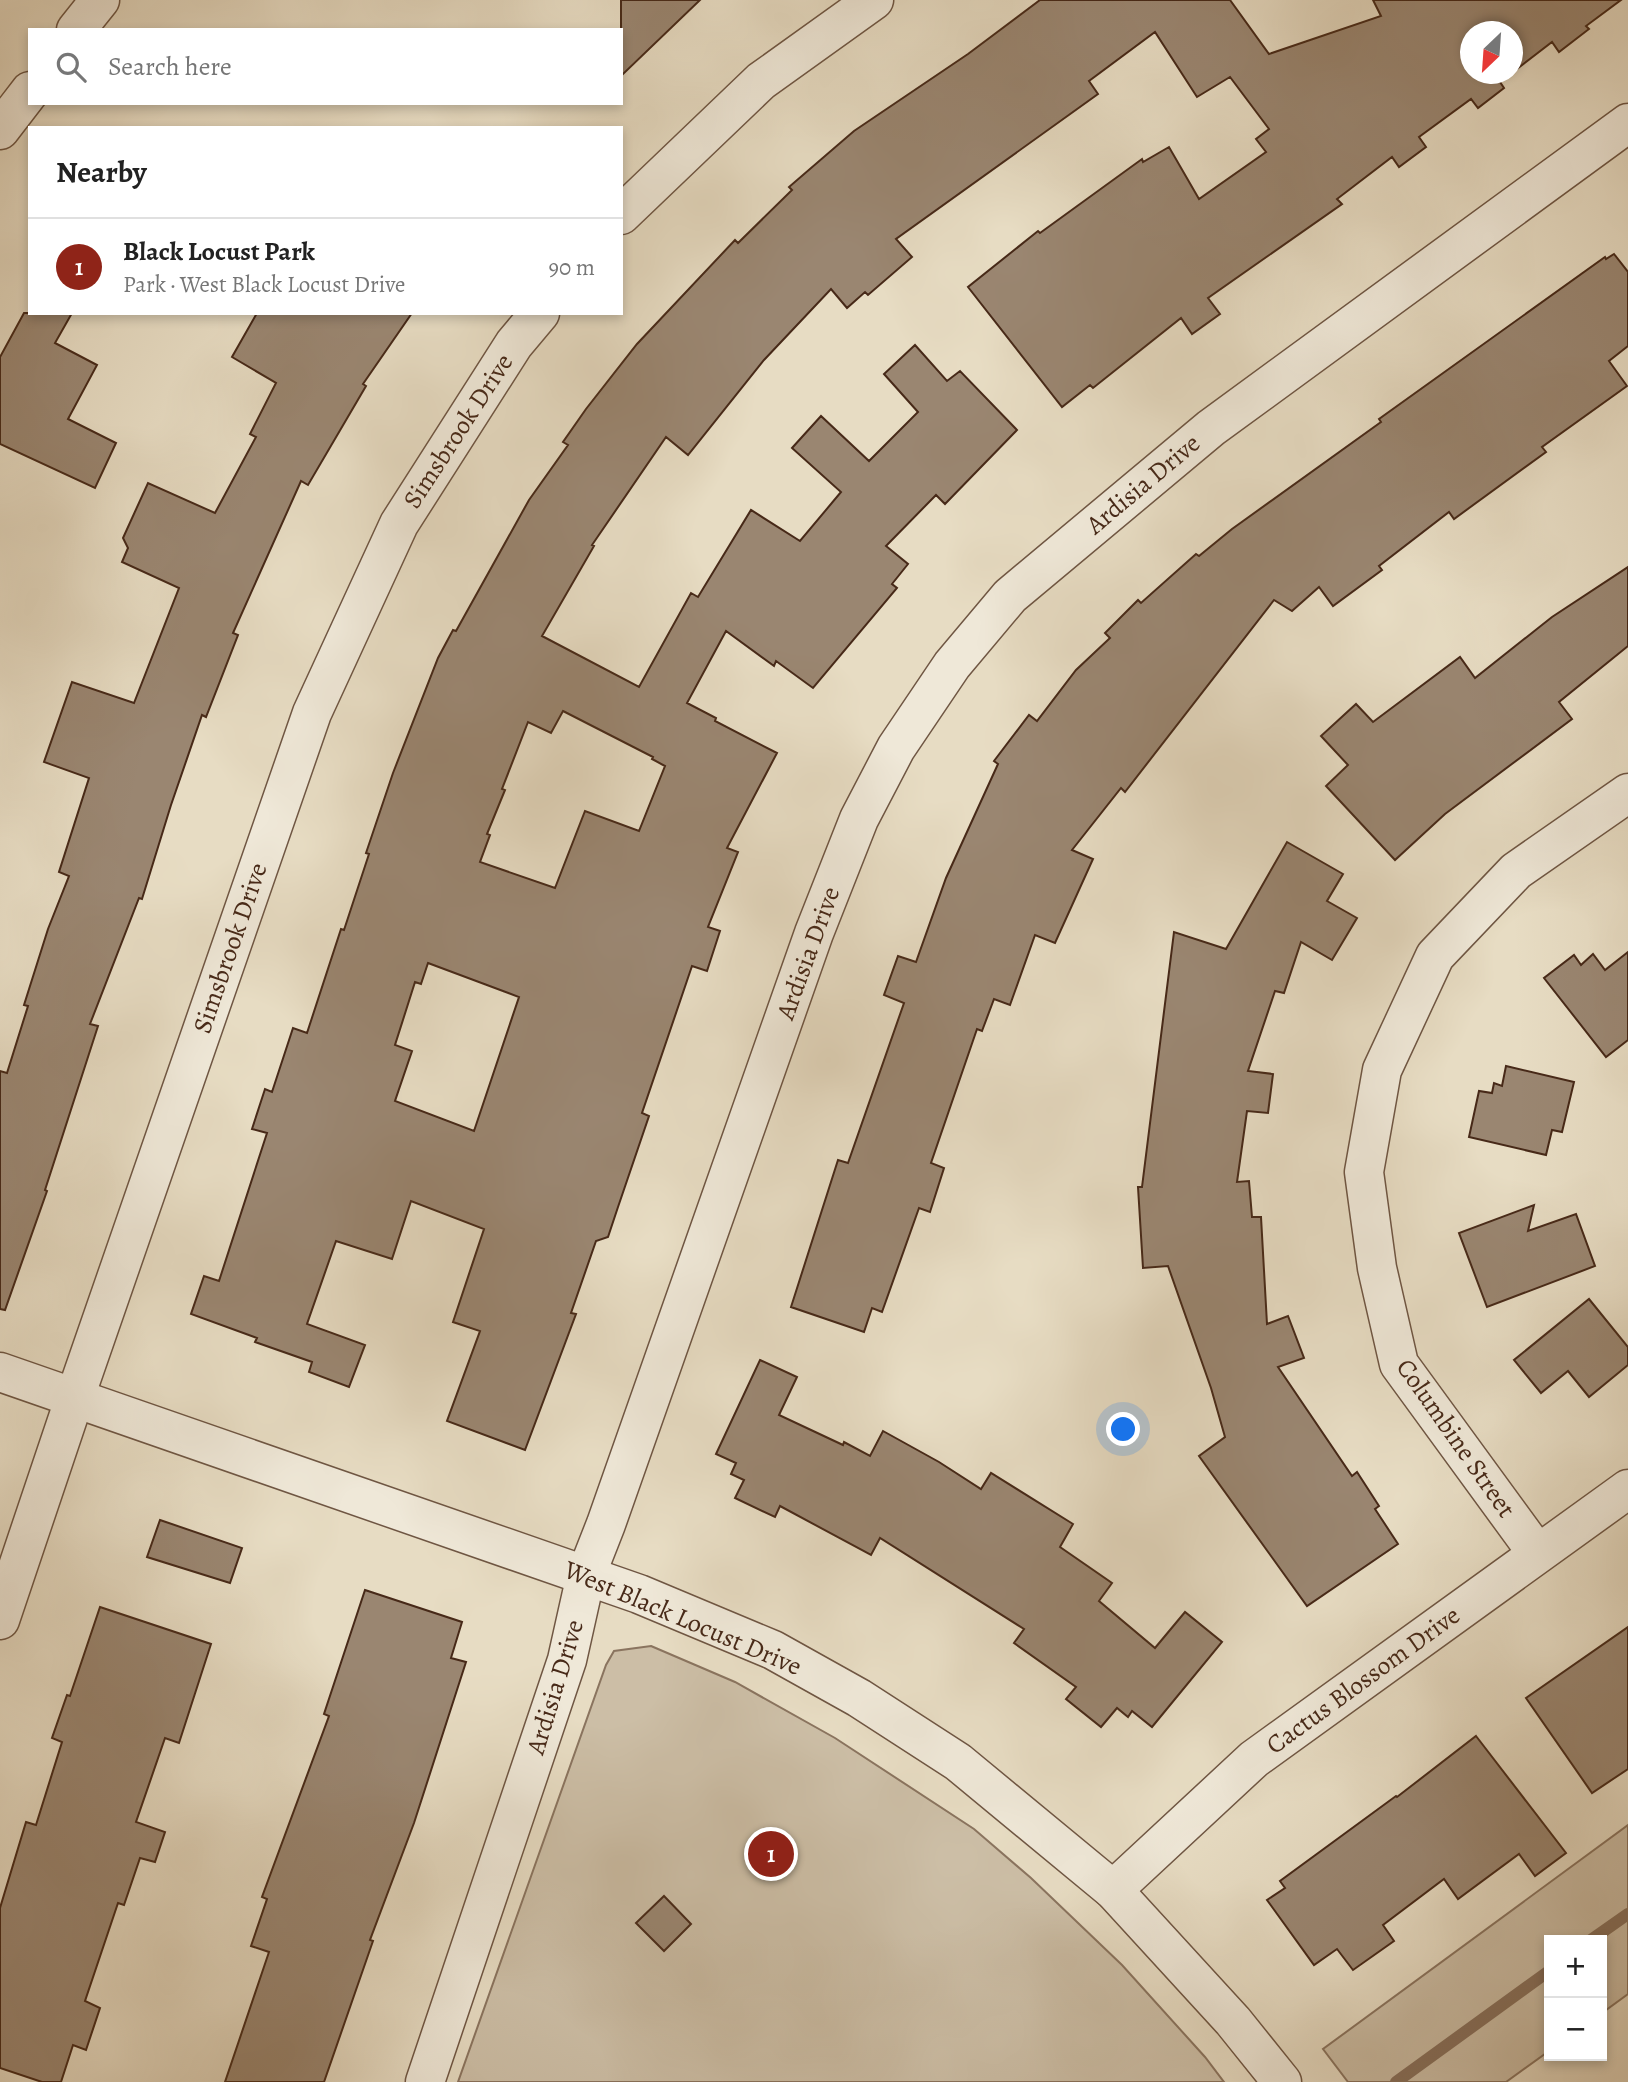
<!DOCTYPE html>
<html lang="en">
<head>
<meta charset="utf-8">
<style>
	body { margin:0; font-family:Alegreya,serif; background:#f2f2f2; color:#222 }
	.controls { position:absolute; right:21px; bottom:21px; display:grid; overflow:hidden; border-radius:0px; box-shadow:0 4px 10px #0003 }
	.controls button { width:63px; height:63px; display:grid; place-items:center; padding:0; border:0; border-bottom:2px solid #e0e0e0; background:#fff; color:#222; font:35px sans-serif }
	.compass { position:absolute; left:1460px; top:21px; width:63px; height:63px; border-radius:50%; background:#fff; box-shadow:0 4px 10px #0003; rotate:205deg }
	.you { position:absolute; left:1124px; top:1430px; width:24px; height:24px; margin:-18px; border:5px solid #fff; border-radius:50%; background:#1a73e8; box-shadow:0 0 0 10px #1a73e833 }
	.badge { display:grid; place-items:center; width:46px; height:46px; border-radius:50%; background:#8f2418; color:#fff; font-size:23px; font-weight:700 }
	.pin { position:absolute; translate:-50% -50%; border:4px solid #fff; box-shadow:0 2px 7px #0006 }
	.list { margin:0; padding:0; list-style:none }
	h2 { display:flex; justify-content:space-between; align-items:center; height:91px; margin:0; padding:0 28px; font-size:30px }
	h2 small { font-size:23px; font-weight:400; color:#767676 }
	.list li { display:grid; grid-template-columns:46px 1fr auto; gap:21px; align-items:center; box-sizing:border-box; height:98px; padding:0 28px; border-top:2px solid #e0e0e0 }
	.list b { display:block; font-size:26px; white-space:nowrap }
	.list p { margin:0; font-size:23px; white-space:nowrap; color:#767676 }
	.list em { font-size:23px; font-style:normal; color:#767676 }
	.icon { flex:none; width:38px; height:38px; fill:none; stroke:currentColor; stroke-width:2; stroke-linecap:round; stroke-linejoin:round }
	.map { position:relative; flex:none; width:1628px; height:2082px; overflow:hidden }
	.search { position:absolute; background:#fff; box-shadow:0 4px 10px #0003; left:28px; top:28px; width:595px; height:77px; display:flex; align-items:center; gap:18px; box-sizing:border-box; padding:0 24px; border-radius:0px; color:#767676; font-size:26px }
	.panel { position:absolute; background:#fff; box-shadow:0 4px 10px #0003; left:28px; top:126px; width:595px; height:189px; border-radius:0px }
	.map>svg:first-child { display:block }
</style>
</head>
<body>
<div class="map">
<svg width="1628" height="2082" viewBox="0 0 1628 2082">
	<rect width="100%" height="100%" fill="#e7dcc3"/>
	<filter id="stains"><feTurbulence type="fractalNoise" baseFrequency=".00286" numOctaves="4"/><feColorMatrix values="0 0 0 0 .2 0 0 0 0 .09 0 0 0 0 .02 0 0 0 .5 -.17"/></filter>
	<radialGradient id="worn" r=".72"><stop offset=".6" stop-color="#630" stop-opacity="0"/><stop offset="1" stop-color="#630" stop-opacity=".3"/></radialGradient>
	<!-- green -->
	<g fill="#ccbea6" stroke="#8a745f" stroke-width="2">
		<path d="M 651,1646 L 735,1682 L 835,1738 L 974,1829 L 1031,1878 L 1122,1965 L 1205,2057 L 1224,2082 L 458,2082 L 606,1665 L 614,1651 Z"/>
		<path d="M 1628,1825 L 1628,1994 L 1602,2013 L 1602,1940 L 1549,1940 L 1549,2051 L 1506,2082 L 1348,2082 L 1323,2049 Z"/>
	</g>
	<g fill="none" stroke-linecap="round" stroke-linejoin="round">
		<!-- stream -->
		<g stroke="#87705c" stroke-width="12">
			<path d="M 1591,1940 L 1628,1914"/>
			<path d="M 1396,2082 L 1549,1971"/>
		</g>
	</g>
	<!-- building -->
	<g fill="#9a8671" stroke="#472918" stroke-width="2" fill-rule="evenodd">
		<path d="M 621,0 L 700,0 L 621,76 Z"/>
		<path d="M 1040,0 L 1230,0 L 1269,54 L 1381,16 L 1373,0 L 1621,0 L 1586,26 L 1589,29 L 1559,52 L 1552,42 L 1513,72 L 1513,32 L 1471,32 L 1471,74 L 1511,74 L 1500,82 L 1504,88 L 1478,108 L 1471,99 L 1419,137 L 1426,147 L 1399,167 L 1392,157 L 1337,199 L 1342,204 L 1208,298 L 1220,314 L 1192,334 L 1181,318 L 1093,388 L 1090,385 L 1062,407 L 968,287 L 1038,231 L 1040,233 L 1142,159 L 1143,162 L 1169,147 L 1199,199 L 1266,152 L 1256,139 L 1269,129 L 1230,77 L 1197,97 L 1155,32 L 1089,81 L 1098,94 L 896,239 L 912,257 L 868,295 L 865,292 L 847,308 L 831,289 L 764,360 L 688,455 L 666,437 L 592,545 L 594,546 L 542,636 L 639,687 L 691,593 L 698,597 L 751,510 L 800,541 L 841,492 L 792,448 L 821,416 L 869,461 L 918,412 L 884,374 L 915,345 L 947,381 L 960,371 L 1017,430 L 945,504 L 936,495 L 886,546 L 908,564 L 892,584 L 897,588 L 813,688 L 776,661 L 774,666 L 726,631 L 687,703 L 716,718 L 715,721 L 777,753 L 727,848 L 738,852 L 708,927 L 720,931 L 707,971 L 692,966 L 642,1113 L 649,1116 L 618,1207 L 608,1237 L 596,1241 L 571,1313 L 576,1314 L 525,1450 L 447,1421 L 480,1331 L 453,1322 L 484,1229 L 411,1201 L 392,1259 L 336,1241 L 307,1324 L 365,1345 L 349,1387 L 309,1372 L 312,1362 L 255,1342 L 257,1338 L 191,1314 L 204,1276 L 219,1281 L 267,1133 L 252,1129 L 265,1089 L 272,1092 L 293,1028 L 307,1033 L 341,929 L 344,930 L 369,854 L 366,853 L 393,773 L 438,658 L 453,630 L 456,631 L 529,500 L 568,445 L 563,442 L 586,409 L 637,344 L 735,240 L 738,243 L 792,190 L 789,187 L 854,131 L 968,54 ZM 563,711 L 653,757 L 652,759 L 665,766 L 639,831 L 585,811 L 555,888 L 480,862 L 490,835 L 487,834 L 505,790 L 502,789 L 528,722 L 551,733 ZM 428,963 L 519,997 L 474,1131 L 395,1101 L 412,1051 L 395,1045 L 415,982 L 421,984 Z"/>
		<path d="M 1614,254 L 1628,272 L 1628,346 L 1609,361 L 1627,386 L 1542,447 L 1546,452 L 1454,519 L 1449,512 L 1379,566 L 1382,570 L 1333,606 L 1319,587 L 1292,611 L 1274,600 L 1125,792 L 1121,788 L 1072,850 L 1093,859 L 1055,943 L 1035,935 L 1010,1005 L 994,999 L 982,1031 L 977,1029 L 931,1163 L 944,1168 L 930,1212 L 919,1208 L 882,1312 L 872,1308 L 864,1332 L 791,1307 L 838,1160 L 848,1163 L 904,1003 L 884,995 L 898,956 L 916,962 L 946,878 L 998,764 L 994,761 L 1029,715 L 1037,721 L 1076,670 L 1110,638 L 1105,633 L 1138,600 L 1141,603 L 1196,554 L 1199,556 L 1232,529 L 1381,422 L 1379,419 L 1605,257 L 1606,259 Z"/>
		<path d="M 24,313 L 72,313 L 55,343 L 97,365 L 68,419 L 116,443 L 95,488 L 0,444 L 0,357 Z"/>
		<path d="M 257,313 L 412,313 L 363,384 L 366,386 L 308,485 L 301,481 L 233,633 L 238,635 L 206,717 L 202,715 L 171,805 L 142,899 L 139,898 L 90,1024 L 98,1026 L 45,1190 L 47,1191 L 5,1310 L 0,1309 L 0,1071 L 7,1073 L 28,1006 L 24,1005 L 48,929 L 69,876 L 59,872 L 89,778 L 44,762 L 72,682 L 134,703 L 179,588 L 122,562 L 128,548 L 123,538 L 148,483 L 215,513 L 256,437 L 250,434 L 276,383 L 232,357 Z"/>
		<path d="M 1628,567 L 1628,646 L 1559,702 L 1572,719 L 1445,814 L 1395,860 L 1326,786 L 1348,765 L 1321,736 L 1356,704 L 1373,722 L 1460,657 L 1475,678 L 1552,617 Z"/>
		<path d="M 1287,842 L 1343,874 L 1327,901 L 1357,918 L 1332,960 L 1301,942 L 1284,993 L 1275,991 L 1248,1071 L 1273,1074 L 1268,1113 L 1247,1111 L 1237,1182 L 1249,1181 L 1252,1217 L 1261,1217 L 1267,1324 L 1288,1316 L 1304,1358 L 1278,1367 L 1352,1476 L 1357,1472 L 1379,1506 L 1375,1509 L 1398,1544 L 1307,1606 L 1199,1456 L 1225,1437 L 1211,1388 L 1168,1266 L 1143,1268 L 1138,1187 L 1142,1187 L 1174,932 L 1226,949 Z"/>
		<path d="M 1628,952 L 1628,1040 L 1606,1057 L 1544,978 L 1574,955 L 1581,965 L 1593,954 L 1605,970 Z"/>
		<path d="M 1506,1066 L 1574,1082 L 1562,1132 L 1552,1130 L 1546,1155 L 1469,1137 L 1479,1091 L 1492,1093 L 1494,1083 L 1502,1086 Z"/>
		<path d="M 1534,1205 L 1528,1231 L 1576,1214 L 1595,1266 L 1487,1307 L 1459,1233 Z"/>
		<path d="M 1589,1299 L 1628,1347 L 1628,1365 L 1589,1397 L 1568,1371 L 1541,1393 L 1514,1360 Z"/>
		<path d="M 760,1360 L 797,1377 L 779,1415 L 843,1445 L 844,1442 L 870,1456 L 883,1431 L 939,1462 L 981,1489 L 991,1473 L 1073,1524 L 1060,1547 L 1112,1583 L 1099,1601 L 1155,1648 L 1185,1612 L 1222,1642 L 1152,1727 L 1132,1711 L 1128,1717 L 1117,1708 L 1101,1727 L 1066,1699 L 1076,1687 L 1014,1643 L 1024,1629 L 880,1538 L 871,1555 L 780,1506 L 775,1517 L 735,1498 L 744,1480 L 731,1474 L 736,1463 L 716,1454 Z"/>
		<path d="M 160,1520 L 242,1548 L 230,1583 L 147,1557 Z"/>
		<path d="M 365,1590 L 462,1622 L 451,1658 L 466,1662 L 414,1823 L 370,1940 L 373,1941 L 324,2082 L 225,2082 L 269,1952 L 251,1946 L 267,1899 L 262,1897 L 329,1716 L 324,1714 Z"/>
		<path d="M 100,1607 L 211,1644 L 179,1743 L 165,1738 L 136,1822 L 165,1832 L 155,1862 L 140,1858 L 124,1905 L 118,1903 L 85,2001 L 100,2008 L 86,2050 L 73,2045 L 61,2082 L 42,2082 L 0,2068 L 0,1908 L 26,1822 L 36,1825 L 62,1742 L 52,1738 L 67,1695 L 70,1696 Z"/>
		<path d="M 1628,1627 L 1628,1769 L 1592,1793 L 1526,1698 Z"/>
		<path d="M 1476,1736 L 1566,1853 L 1535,1876 L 1519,1854 L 1458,1899 L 1444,1879 L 1383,1925 L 1394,1941 L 1353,1970 L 1337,1949 L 1314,1965 L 1267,1900 L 1285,1888 L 1280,1881 L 1396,1796 L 1397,1797 Z"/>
		<path d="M 664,1896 L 691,1924 L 664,1951 L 636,1923 Z"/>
	</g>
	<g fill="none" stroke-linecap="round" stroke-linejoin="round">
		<defs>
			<g id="minor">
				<path d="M 76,30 L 100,0"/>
				<path d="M 0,130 L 30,91"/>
				<path d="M 621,215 L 761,81 L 874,0"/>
				<path d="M 1537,1553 L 1399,1364 L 1377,1268 L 1364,1172 L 1382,1070 L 1435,956 L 1516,871 L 1628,793"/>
				<path d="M 0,1620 L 75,1397 L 312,713 L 399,524 L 514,344 L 540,313"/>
				<path d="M 1113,1890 L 1254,1759 L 1628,1489"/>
				<path d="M 425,2082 L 567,1660 L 586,1575 L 606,1524 L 814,933 L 859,819 L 896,748 L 952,665 L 1010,596 L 1211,428 L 1628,123"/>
			</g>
			<path id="tertiary" d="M 0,1372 L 639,1594 L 773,1650 L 859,1698 L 958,1762 L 1113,1890 L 1233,2021 L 1282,2082"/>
		</defs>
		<!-- minor casing -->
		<use href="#minor" stroke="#6f5643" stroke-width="41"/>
		<!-- tertiary casing -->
		<use href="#tertiary" stroke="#6f5643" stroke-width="41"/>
		<!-- minor -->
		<use href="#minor" stroke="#efe8d8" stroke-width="38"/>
		<!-- tertiary -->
		<use href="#tertiary" stroke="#efe8d8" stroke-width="38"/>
	</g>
	<g text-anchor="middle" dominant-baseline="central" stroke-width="5" stroke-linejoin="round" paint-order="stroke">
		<!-- street labels -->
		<g font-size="26" fill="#472918" stroke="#efe8d8">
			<text transform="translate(458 431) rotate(-57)">Simsbrook Drive</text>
			<text transform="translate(1143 484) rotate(-40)">Ardisia Drive</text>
			<text transform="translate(230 948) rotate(-71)">Simsbrook Drive</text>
			<text transform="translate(808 953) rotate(-70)">Ardisia Drive</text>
			<text transform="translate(1456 1438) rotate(55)">Columbine Street</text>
			<text transform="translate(683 1618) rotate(23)">West Black Locust Drive</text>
			<text transform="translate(1363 1680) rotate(-36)">Cactus Blossom Drive</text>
			<text transform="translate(555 1687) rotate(-73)">Ardisia Drive</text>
		</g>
	</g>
	<rect width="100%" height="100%" filter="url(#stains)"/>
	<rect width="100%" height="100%" fill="url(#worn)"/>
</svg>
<div class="controls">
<button>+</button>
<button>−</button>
</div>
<svg class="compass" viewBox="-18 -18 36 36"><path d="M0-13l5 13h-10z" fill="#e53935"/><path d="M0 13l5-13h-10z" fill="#767676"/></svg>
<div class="you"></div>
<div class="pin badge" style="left:771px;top:1854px">1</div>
<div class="search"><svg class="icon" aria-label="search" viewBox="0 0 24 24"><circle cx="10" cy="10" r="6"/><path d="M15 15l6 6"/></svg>Search here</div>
<section class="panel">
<h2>Nearby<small></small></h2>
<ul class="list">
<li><span class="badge">1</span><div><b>Black Locust Park</b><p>Park · West Black Locust Drive</p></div><em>90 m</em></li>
</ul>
</section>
</div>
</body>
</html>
